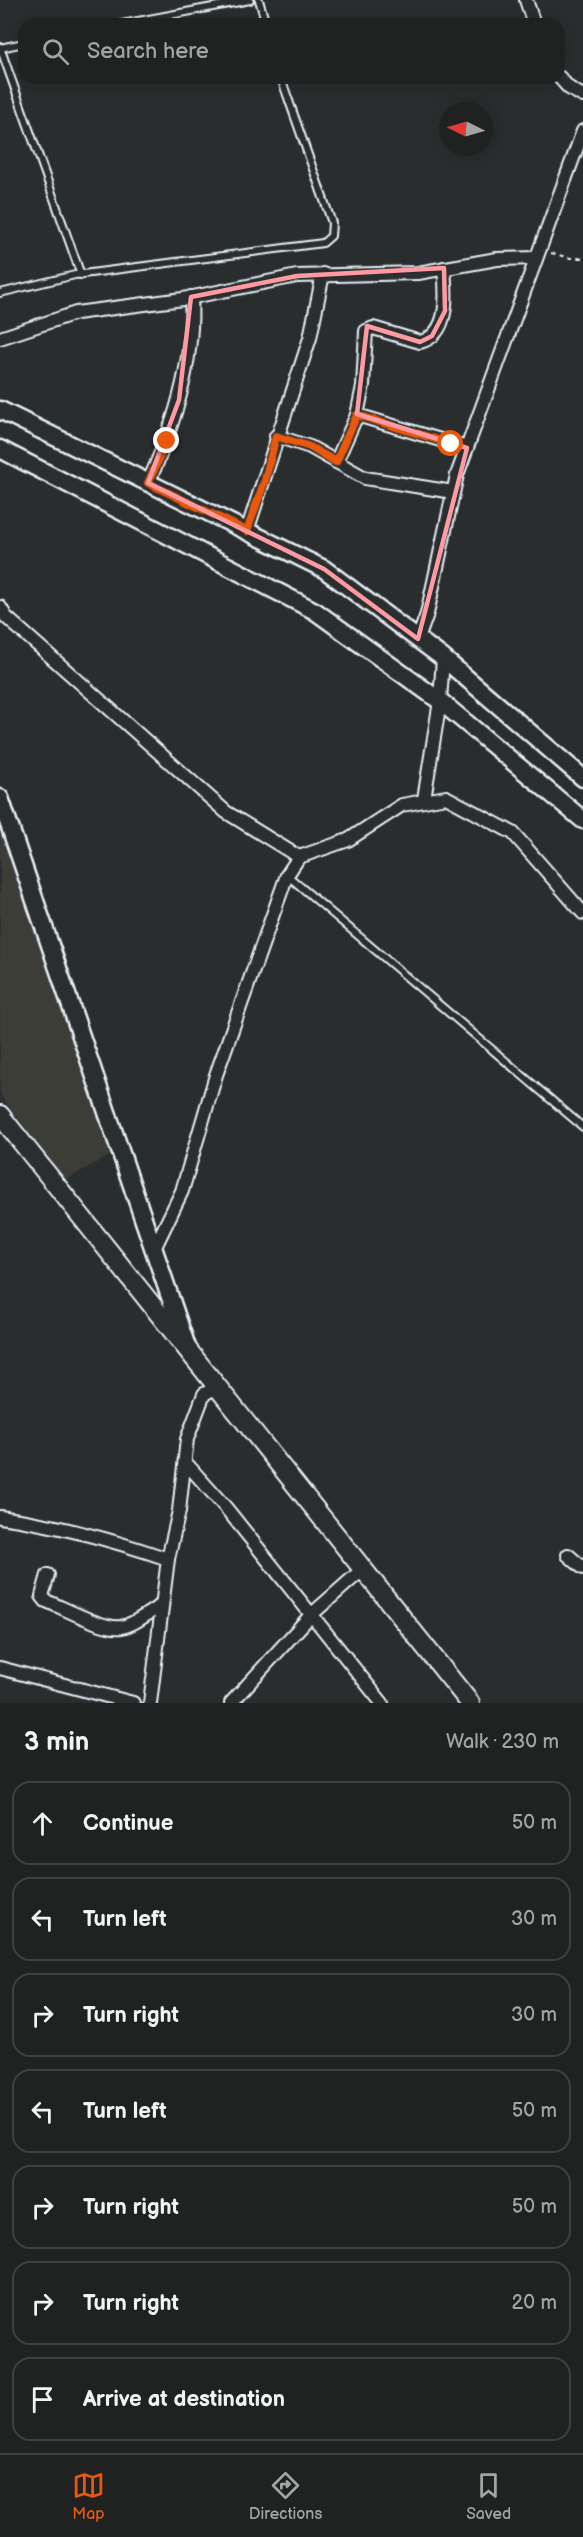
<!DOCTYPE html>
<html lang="en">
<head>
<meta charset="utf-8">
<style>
	body { margin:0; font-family:"Balsamiq Sans",sans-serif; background:#2d2f2f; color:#f1f3f6 }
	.compass { position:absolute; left:439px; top:102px; width:54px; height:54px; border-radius:50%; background:#202222; box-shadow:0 3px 15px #0003; rotate:275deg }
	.stop { position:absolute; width:18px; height:18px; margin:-14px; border:4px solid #ea580c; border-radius:50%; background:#fff }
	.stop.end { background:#ea580c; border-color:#fff; box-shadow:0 2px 6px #0008 }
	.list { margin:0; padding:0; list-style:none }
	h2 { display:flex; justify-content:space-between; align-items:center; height:78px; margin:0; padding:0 24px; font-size:26px }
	h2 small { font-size:20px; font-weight:400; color:#a2a4a5 }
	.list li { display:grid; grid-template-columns:39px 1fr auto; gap:18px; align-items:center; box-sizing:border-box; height:84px; margin:0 12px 12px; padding:0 12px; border:2px solid #3d3f40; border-radius:18px }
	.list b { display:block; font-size:22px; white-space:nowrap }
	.list em { font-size:20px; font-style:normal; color:#a2a4a5 }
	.icon { flex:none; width:33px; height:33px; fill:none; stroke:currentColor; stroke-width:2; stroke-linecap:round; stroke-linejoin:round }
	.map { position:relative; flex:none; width:583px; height:1703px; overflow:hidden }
	.search { position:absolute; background:#202222; box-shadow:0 3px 15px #0003; left:18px; right:18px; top:18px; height:66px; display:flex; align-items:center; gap:15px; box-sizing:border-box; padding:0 21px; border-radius:18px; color:#a2a4a5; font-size:22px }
	.sheet { height:750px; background:#202222 }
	nav { display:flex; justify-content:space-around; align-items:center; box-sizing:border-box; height:84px; border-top:2px solid #3d3f40; background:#202222; font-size:16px; color:#a2a4a5 }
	nav a { display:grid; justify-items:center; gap:3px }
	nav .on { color:#ea580c }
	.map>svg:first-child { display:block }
</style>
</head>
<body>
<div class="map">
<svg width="583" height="1703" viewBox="0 0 583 1703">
	<rect width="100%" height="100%" fill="#2a2d2e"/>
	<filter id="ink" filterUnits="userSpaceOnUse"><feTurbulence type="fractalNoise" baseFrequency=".0167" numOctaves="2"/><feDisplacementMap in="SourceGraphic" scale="12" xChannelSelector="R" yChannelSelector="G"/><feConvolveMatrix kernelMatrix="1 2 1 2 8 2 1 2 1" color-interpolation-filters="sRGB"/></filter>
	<g filter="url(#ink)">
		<!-- built -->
		<path fill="#3e3c39" d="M 0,824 L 116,1152 L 65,1180 L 0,1095 Z"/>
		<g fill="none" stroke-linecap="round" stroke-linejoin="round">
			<defs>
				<g id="lane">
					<path d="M 259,0 L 266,24"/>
					<path d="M 122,24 L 250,0"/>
					<path d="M 0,47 L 81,275"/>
					<path d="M 0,48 L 24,43"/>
					<path d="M 0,293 L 75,275 L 323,243 L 331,236 L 332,223 L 281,78"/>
					<path d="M 287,875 L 583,1127"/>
				</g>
				<g id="street">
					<path d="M 526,0 L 534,24"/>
					<path d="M 559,77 L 569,88 L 583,96"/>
					<path d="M 0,338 L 76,313 L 183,299 L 297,276 L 418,273 L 497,259 L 535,258"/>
					<path d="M 357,415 L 467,448"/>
					<path d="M 276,436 L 310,447 L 365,478 L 453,492"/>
					<path d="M 336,462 L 357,415 L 363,386 L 366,331 L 373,328 L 420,342 C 451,334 446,292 444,268"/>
					<path d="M 148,483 C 174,426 195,361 191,297"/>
					<path d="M 247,531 L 310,338 L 323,274"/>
					<path d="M 0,607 L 6,617 L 226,812 L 299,857"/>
					<path d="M 418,639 L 427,614 L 457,475 L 583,131"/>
					<path d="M 424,799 L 440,701 L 443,658"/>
					<path d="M 155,1247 L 182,1191 L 216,1075 L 287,875 L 299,857 L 348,840 L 402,805 L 446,797 L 513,833 L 583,913"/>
					<path d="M 185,1462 L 226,1508 L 382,1703"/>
					<path d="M 0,1517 C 58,1525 113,1540 168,1559 L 179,1511 L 187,1439 L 204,1394 L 217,1387"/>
					<path d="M 568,1555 L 583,1568"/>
					<path d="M 48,1575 L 42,1596 L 46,1601 C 64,1608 104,1630 121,1627 C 135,1625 150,1611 162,1605"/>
					<path d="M 0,1668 L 133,1703"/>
					<path d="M 150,1703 L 168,1559"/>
					<path d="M 231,1703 L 311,1615 L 363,1569"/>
				</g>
				<g id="secondary">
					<path d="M 0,410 L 324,569 L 443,658 L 583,778"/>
					<path d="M 0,449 L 315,611 L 440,701 L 583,820"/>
					<path d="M 0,798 L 187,1347"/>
				</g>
				<path id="primary" d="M 0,1115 L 470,1703"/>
			</defs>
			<!-- lane casing -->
			<use href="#lane" stroke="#e8f1f8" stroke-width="10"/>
			<!-- street casing -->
			<use href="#street" stroke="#e8f1f8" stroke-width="16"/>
			<!-- secondary casing -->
			<use href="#secondary" stroke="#e8f1f8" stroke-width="21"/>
			<!-- primary casing -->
			<use href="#primary" stroke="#e8f1f8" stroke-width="22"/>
			<!-- path -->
			<path stroke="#e8f1f8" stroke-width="2" stroke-dasharray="4.5 4.5" stroke-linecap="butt" d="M 551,253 L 570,258 L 583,258"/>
			<!-- lane -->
			<use href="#lane" stroke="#2a2d2e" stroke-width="6"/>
			<!-- street -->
			<use href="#street" stroke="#2a2d2e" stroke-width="12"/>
			<!-- secondary -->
			<use href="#secondary" stroke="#2a2d2e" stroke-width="16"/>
			<!-- primary -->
			<use href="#primary" stroke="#2a2d2e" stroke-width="18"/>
		</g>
	</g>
	<g fill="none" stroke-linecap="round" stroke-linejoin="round" filter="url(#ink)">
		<!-- route -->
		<path stroke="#ea580c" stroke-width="8" d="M 167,441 L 148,483 L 247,531 L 265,480 L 276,436 L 310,447 L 336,462 L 357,415 L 451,444"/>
	</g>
	<!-- marked area -->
	<path fill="none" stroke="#ff9aa2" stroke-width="4.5" stroke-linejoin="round" d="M 444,268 L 445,311 L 432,336 L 420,342 L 367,326 L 357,414 L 467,448 L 418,639 L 324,569 L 148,483 L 179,400 L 191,297 L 297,276 Z"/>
</svg>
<svg class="compass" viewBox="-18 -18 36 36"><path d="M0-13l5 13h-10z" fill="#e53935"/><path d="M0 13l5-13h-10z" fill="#a2a4a5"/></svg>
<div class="stop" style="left:451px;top:444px"></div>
<div class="stop end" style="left:167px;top:441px"></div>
<div class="search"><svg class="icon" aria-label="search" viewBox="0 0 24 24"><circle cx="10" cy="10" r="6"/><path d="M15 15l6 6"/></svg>Search here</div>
</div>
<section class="sheet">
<h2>3 min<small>Walk · 230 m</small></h2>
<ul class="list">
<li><svg class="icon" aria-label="ahead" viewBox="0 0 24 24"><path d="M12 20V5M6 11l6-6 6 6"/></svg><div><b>Continue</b></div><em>50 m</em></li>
<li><svg class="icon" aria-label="left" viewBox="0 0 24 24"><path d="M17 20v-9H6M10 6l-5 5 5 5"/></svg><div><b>Turn left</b></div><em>30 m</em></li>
<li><svg class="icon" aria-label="right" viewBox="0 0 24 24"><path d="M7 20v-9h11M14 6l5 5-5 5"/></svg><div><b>Turn right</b></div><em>30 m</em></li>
<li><svg class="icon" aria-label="left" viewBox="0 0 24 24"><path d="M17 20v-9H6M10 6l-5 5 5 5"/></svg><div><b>Turn left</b></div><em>50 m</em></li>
<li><svg class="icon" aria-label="right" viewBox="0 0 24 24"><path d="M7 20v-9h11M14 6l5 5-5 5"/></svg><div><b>Turn right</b></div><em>50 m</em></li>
<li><svg class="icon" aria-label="right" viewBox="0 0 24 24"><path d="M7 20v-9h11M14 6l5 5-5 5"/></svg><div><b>Turn right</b></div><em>20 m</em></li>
<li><svg class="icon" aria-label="arrive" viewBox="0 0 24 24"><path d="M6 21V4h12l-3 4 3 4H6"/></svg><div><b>Arrive at destination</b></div></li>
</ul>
</section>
<nav>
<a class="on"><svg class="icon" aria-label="map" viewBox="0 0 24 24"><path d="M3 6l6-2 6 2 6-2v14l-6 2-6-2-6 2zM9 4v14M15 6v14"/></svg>Map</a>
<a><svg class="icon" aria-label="directions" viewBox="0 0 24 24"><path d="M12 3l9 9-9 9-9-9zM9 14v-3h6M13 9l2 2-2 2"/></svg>Directions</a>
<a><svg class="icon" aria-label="saved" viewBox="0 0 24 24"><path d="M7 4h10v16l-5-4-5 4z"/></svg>Saved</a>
</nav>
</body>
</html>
